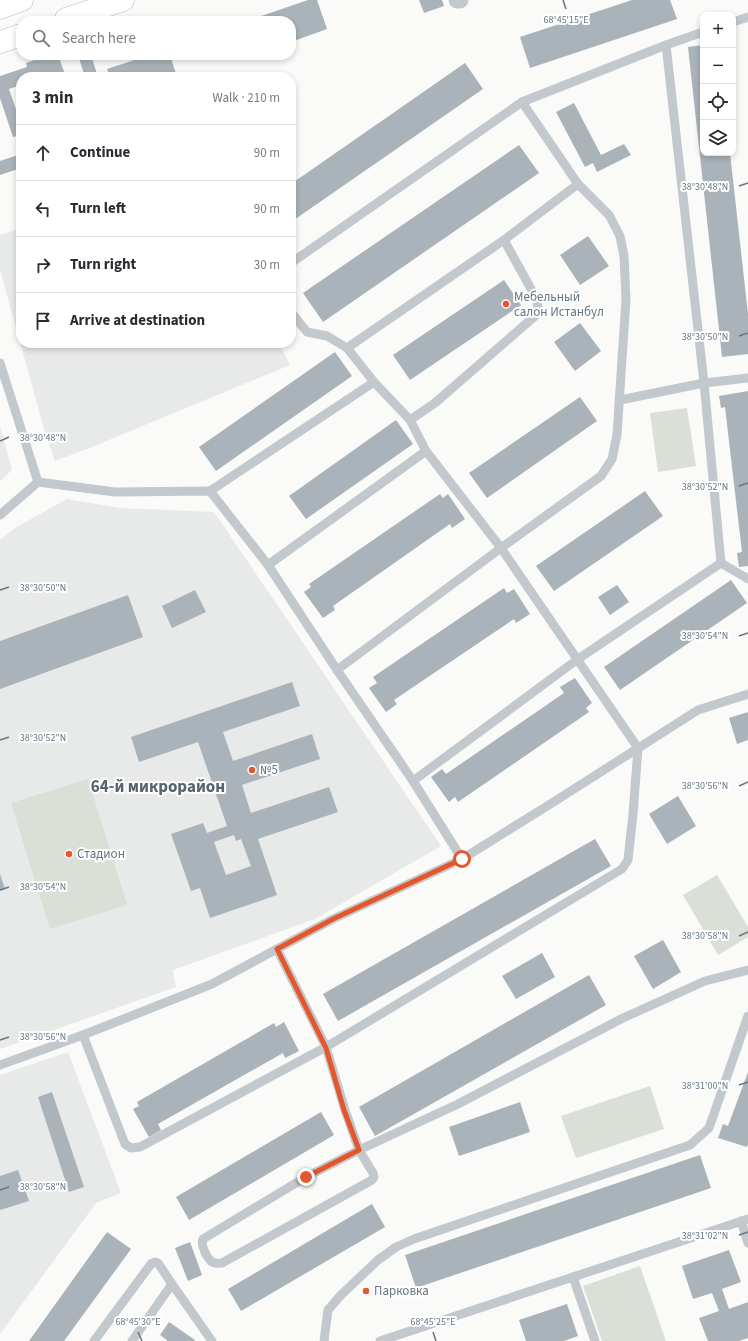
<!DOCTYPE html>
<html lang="en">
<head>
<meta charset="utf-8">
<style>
	body { margin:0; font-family:"Source Sans 3",sans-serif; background:#f7f7f7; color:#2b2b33 }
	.controls { position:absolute; right:12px; top:12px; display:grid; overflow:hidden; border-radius:8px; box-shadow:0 2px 6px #0003 }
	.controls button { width:36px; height:36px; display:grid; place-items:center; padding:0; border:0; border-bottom:1px solid #e1e1e2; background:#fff; color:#2b2b33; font:20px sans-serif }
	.stop { position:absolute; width:12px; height:12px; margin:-9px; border:3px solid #e4572e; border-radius:50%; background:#fff }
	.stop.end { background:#e4572e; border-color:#fff; box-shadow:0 1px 4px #0008 }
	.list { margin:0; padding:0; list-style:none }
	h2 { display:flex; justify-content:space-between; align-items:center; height:52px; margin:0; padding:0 16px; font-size:17px }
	h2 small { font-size:13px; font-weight:400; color:#7c7c81 }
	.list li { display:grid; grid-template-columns:26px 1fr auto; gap:12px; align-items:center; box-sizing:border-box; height:56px; padding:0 16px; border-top:1px solid #e1e1e2 }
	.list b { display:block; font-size:15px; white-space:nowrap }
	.list em { font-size:13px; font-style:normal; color:#7c7c81 }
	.icon { flex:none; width:22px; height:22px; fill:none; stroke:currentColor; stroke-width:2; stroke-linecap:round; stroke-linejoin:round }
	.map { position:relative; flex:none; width:748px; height:1341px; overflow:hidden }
	.search { position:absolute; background:#fff; box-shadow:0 2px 6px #0003; left:16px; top:16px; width:280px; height:44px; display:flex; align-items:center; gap:10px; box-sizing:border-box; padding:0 14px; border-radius:16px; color:#7c7c81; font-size:15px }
	.panel { position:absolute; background:#fff; box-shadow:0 2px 6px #0003; left:16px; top:72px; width:280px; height:276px; border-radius:16px }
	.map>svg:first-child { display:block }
</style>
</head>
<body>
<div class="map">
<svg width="748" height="1341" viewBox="0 0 748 1341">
	<rect width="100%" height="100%" fill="#fafaf8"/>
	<!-- built -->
	<g fill="#e8e9e9">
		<path d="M 21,228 L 21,343 L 279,343 L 290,365 L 87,449 L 55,461 L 46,436 L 0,270 L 0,235 Z"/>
		<path d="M 0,426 L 12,470 L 0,481 Z"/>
		<path d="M 67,499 L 120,508 L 214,512 L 441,846 L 315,919 L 173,970 L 176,987 L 0,1049 L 0,540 L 15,528 Z"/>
		<path d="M 68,1052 L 121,1193 L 96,1203 L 0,1334 L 0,1075 Z"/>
	</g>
	<!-- green -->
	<g fill="#dadfd7">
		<path d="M 687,408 L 696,466 L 658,472 L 650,413 Z"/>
		<path d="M 88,779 L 127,905 L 50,929 L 11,803 Z"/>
		<path d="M 717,875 L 748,927 L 748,937 L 718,955 L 683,895 Z"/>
		<path d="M 650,1086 L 664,1129 L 576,1158 L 561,1116 Z"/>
		<path d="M 640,1266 L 666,1341 L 602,1341 L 583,1286 Z"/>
	</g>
	<!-- building -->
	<g fill="#aab3b9" fill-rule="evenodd">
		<path d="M 308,0 L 317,0 L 327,29 L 291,42 L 291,21 L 247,21 Z"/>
		<path d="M 419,0 L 442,0 L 444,6 L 424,13 Z"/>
		<path d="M 632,0 L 670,0 L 677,19 L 530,68 L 520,37 Z"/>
		<path d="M 703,45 L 703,153 L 730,153 L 748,314 L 748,354 L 722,357 L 688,47 Z"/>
		<path d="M 49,55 L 58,55 L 66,77 L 21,77 L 21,85 L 9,89 L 21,124 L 21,135 L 13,137 L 0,98 L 0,76 L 27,67 L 26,63 Z"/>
		<path d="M 78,55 L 91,55 L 98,77 L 85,77 Z"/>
		<path d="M 150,55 L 170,55 L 177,77 L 110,77 L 107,69 Z"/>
		<path d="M 465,63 L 483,89 L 291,222 L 291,184 Z"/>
		<path d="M 574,103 L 601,155 L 624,144 L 631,155 L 597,172 L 593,163 L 585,167 L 556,112 Z"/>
		<path d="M 519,145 L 539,173 L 323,322 L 303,293 Z"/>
		<path d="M 21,154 L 21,168 L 0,175 L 0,161 Z"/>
		<path d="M 588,236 L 609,266 L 580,285 L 560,255 Z"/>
		<path d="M 504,280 L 521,305 L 410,380 L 393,355 Z"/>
		<path d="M 580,323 L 601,351 L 575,371 L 554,342 Z"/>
		<path d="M 335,352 L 352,376 L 216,471 L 199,447 Z"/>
		<path d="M 748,391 L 748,566 L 739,567 L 737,553 L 742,552 L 725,407 L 721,408 L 719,396 Z"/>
		<path d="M 580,397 L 597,421 L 487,498 L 469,473 Z"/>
		<path d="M 396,420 L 413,444 L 306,519 L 289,496 Z"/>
		<path d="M 645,491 L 663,516 L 554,591 L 536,566 Z"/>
		<path d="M 440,494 L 443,498 L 448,494 L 465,519 L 452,528 L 450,524 L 333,606 L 335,610 L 323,618 L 304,592 L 311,587 L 309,584 Z"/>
		<path d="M 731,580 L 747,603 L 620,690 L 604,667 Z"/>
		<path d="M 617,585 L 629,602 L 610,615 L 598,597 Z"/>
		<path d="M 504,588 L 507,593 L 514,589 L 530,614 L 516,623 L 514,619 L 394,700 L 397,704 L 386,712 L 369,688 L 377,683 L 373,677 Z"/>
		<path d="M 195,590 L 206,612 L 172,628 L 162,606 Z"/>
		<path d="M 128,595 L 143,637 L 0,689 L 0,641 Z"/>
		<path d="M 575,678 L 592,703 L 586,708 L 589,712 L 458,802 L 455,797 L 449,802 L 431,777 L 442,769 L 446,774 L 564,693 L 560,687 Z"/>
		<path d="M 292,682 L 300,706 L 223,732 L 233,761 L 312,734 L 320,759 L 242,785 L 251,813 L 329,787 L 338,812 L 258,839 L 277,895 L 210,918 L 200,888 L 191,891 L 171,834 L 203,823 L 207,833 L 227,826 L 198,742 L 139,762 L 131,737 ZM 234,835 L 236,841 L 241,839 L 251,866 L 226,875 L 214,842 Z"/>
		<path d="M 748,712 L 748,740 L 737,744 L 729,718 Z"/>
		<path d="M 678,796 L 696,826 L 667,844 L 649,814 Z"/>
		<path d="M 595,839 L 611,866 L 338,1021 L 323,994 Z"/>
		<path d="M 0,874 L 5,889 L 0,891 Z"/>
		<path d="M 663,940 L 681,972 L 653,989 L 634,956 Z"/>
		<path d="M 542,953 L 555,977 L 516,999 L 502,976 Z"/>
		<path d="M 589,975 L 606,1005 L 375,1136 L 359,1107 Z"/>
		<path d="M 284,1022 L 299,1051 L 285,1058 L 283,1053 L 158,1124 L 161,1130 L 149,1137 L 133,1109 L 139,1106 L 137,1102 L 274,1023 L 276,1027 Z"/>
		<path d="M 748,1072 L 748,1144 L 747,1147 L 718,1138 L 723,1124 L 728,1126 Z"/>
		<path d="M 52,1092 L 84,1187 L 69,1192 L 38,1097 Z"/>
		<path d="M 520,1102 L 530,1132 L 459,1156 L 449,1127 Z"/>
		<path d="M 321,1112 L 334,1135 L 189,1220 L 176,1197 Z"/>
		<path d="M 700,1155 L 711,1188 L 416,1288 L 405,1255 Z"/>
		<path d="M 18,1170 L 29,1201 L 0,1210 L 0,1176 Z"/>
		<path d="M 372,1204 L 385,1227 L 241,1311 L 228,1289 Z"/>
		<path d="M 107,1232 L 131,1249 L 64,1341 L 29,1341 Z"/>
		<path d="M 190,1242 L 202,1275 L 188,1281 L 175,1248 Z"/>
		<path d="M 729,1250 L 741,1282 L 722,1289 L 729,1309 L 748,1302 L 748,1338 L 739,1341 L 708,1341 L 699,1318 L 719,1311 L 712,1293 L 693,1299 L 682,1266 Z"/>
		<path d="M 567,1304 L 578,1336 L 564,1341 L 526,1341 L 519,1320 Z"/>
		<path d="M 169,1322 L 195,1340 L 194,1341 L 167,1341 L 167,1340 L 160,1335 Z"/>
	</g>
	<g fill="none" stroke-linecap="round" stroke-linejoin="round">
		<defs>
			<g id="secondary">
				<path d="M 0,8 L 22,0"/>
				<path d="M 66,19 L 123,0"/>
				<path d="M 0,42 L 21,35"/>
			</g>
		</defs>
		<!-- secondary casing -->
		<use href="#secondary" stroke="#b3babf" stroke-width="23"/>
		<!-- service -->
		<g stroke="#c3c8cc" stroke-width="9">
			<path d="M 733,22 L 748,17"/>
			<path d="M 703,32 L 666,45 L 704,383 L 721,563 L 748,579"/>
			<path d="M 291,263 L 522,102 L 666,45"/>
			<path d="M 347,348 L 504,240 L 578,184"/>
			<path d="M 0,363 L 38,482 L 115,492 L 210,491 L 268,565 L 337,670 L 413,781 L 462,859"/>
			<path d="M 620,400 L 704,383 L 748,378"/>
			<path d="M 410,420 L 435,403 L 535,316 L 538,307 L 536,298 L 504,240"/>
			<path d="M 210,491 L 374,382"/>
			<path d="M 0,515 L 38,482"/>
			<path d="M 268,565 L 426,451"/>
			<path d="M 337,670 L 501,548 L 601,476 L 612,459 L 617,435 L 626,299 L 624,256 L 620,236 L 609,215 L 578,184 L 522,102"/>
			<path d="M 413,781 L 578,659 L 721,563"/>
			<path d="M 277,949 L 326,1047 L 345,1110 L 359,1150 L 373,1173 L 374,1177 L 372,1180 L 222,1263 C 219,1263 215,1264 212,1262 C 207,1258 200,1245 203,1239 L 306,1177 L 359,1150 L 458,1104 L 623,1018 L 705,981 L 748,970"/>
			<path d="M 83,1035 L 125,1144 L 131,1148 L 140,1147 L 326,1047 L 622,869 L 628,860 L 633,814 L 638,748 L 501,548 L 426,451 L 410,420 L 374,382 L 347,348 L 327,336 L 307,332 L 291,312"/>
			<path d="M 0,1065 L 83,1035 L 212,984 L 333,919 L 462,859 L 552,803 L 698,710 L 748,694"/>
			<path d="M 741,1221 L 748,1243"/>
			<path d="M 573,1277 L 595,1341"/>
			<path d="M 94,1341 L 151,1264 L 155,1262 L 158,1263 L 172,1284"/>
			<path d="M 132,1341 L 172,1284 L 212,1341"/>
			<path d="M 324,1341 L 328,1310 L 341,1295 L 378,1260 L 396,1247 L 414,1239 L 690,1145 L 709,1128 L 748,1016"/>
			<path d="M 380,1341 L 748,1219"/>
		</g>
		<!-- minor -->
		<path stroke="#c3c8cc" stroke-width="17" d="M 457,0 L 460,0"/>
		<!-- secondary -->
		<use href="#secondary" stroke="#fff" stroke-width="22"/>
	</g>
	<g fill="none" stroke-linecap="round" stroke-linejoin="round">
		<!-- route -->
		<path stroke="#e4572e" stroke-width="5" d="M 306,1177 L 359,1150 L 344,1110 L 326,1048 L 277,949 L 333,919 L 462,859"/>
	</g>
	<!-- ticks -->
	<path fill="none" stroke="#657683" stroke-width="1.5" d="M 563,0 L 566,9M 739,186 L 748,183M 739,336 L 748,333M 0,441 L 9,437M 739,486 L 748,483M 0,590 L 9,587M 739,636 L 748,633M 0,740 L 9,737M 739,786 L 748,782M 0,890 L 9,887M 739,936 L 748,932M 0,1040 L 9,1037M 739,1085 L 748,1082M 0,1190 L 9,1187M 739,1235 L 748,1232M 138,1332 L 142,1341M 433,1332 L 436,1341"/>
	<!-- markers -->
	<g fill="#e4572e" stroke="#fff" stroke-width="1.5">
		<circle cx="506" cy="304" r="4"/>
		<circle cx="252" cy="770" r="4"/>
		<circle cx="69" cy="854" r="4"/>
		<circle cx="366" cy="1291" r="4"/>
	</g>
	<g text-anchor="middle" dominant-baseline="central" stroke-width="4" stroke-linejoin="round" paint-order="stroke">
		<!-- poi labels -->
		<g font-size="13" fill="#657683" stroke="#fff" text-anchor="start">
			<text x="514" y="297">Мебельный<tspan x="514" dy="15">салон Истанбул</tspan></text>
			<text x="260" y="770">№5</text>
			<text x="77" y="854">Стадион</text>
			<text x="374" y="1291">Парковка</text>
		</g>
		<!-- district labels -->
		<g font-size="17" font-weight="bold" fill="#57646e" stroke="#fff">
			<text x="158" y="787">64-й микрорайон</text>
		</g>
	</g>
	<g font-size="10" text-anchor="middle" fill="#657683" stroke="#fff" stroke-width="4" stroke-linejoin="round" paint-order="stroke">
		<text x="566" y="23">68°45'15"E</text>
		<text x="705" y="190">38°30'48"N</text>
		<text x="705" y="340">38°30'50"N</text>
		<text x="43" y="441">38°30'48"N</text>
		<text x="705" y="490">38°30'52"N</text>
		<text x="43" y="591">38°30'50"N</text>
		<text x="705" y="639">38°30'54"N</text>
		<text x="43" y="741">38°30'52"N</text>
		<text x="705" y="789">38°30'56"N</text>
		<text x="43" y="890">38°30'54"N</text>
		<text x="705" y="939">38°30'58"N</text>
		<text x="43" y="1040">38°30'56"N</text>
		<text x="705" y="1089">38°31'00"N</text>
		<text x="43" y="1190">38°30'58"N</text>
		<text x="705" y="1239">38°31'02"N</text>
		<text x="138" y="1325">68°45'30"E</text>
		<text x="433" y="1325">68°45'25"E</text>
	</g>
</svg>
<div class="controls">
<button>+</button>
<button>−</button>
<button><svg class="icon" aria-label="locate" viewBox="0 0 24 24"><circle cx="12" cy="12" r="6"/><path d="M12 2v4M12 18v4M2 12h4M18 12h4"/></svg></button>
<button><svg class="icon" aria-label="layers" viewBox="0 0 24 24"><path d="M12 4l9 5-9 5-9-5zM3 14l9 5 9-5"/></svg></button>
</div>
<div class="stop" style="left:462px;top:859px"></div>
<div class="stop end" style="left:306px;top:1177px"></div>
<div class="search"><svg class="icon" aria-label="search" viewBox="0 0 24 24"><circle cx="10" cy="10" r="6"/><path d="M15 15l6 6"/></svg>Search here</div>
<section class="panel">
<h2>3 min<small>Walk · 210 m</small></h2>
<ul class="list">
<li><svg class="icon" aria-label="ahead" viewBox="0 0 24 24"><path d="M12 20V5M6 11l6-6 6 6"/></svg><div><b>Continue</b></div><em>90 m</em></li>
<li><svg class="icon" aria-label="left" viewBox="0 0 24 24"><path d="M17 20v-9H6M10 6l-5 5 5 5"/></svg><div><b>Turn left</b></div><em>90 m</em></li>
<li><svg class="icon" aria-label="right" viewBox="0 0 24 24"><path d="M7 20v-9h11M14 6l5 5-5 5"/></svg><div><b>Turn right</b></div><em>30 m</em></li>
<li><svg class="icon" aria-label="arrive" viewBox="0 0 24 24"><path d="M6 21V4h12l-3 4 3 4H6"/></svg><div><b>Arrive at destination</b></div></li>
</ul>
</section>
</div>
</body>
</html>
